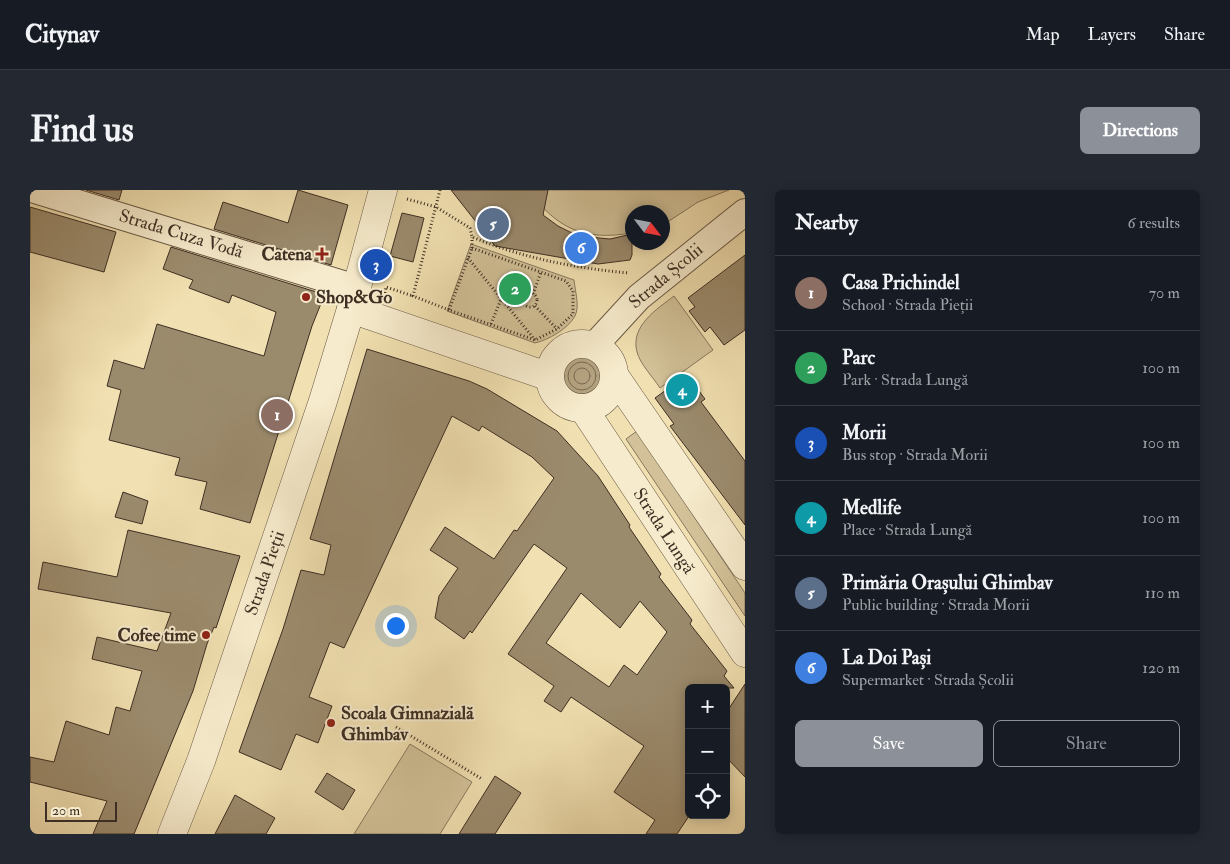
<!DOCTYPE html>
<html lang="en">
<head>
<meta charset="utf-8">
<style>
	body { margin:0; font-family:"IM FELL Double Pica",serif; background:#242831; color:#f1f3f6 }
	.controls { position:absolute; right:15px; bottom:15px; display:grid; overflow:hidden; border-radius:8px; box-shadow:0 2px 12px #0003 }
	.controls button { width:45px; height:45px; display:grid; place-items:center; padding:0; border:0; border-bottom:1px solid #363941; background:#171b24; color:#f1f3f6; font:25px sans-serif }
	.compass { position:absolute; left:595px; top:15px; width:45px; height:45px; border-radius:50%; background:#171b24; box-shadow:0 2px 12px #0003; rotate:122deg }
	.scale { position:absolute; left:15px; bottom:12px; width:72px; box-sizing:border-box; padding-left:5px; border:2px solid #3e2e23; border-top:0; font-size:14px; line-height:18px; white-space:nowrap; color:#3e2e23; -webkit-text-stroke:4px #f6ebcc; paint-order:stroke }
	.you { position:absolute; left:365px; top:435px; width:18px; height:18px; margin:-12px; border:4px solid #fff; border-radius:50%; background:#1a73e8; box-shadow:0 0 0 8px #1a73e833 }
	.badge { display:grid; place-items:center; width:32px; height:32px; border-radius:50%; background:#8c9099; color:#fff; font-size:16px; font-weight:700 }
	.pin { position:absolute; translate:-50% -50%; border:2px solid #fff; box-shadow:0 1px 5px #0006 }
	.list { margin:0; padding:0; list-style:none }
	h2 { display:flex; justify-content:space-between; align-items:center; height:65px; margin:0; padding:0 20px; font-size:21px }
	h2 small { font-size:16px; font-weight:400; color:#9ea1a6 }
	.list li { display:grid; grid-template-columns:32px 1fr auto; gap:15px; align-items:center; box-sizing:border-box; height:75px; padding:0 20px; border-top:1px solid #363941 }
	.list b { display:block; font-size:19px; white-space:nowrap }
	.list p { margin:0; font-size:16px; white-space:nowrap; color:#9ea1a6 }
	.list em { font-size:16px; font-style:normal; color:#9ea1a6 }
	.actions { display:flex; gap:10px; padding:15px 20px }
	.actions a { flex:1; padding:11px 0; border:1px solid #8c9099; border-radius:8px; text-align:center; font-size:18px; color:#8c9099 }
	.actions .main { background:#8c9099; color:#fff }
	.icon { flex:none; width:28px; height:28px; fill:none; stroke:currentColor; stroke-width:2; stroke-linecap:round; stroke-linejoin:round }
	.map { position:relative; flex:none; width:715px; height:644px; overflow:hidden; border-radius:8px }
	header { display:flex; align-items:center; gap:30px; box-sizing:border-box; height:70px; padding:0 25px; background:#171b24; border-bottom:1px solid #363941 }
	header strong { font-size:24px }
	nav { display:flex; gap:28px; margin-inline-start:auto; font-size:18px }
	.intro { display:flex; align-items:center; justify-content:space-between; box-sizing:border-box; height:120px; padding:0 30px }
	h1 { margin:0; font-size:35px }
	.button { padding:12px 22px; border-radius:8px; background:#8c9099; color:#fff; font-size:18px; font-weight:700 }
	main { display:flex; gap:30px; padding:0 30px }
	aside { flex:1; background:#171b24; border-radius:8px; box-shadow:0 2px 12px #0003 }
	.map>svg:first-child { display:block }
</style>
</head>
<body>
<header>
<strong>Citynav</strong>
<nav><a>Map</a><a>Layers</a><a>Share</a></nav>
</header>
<div class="intro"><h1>Find us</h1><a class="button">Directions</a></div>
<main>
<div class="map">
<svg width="715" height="644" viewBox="0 0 715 644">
	<rect width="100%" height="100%" fill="#f1e0b1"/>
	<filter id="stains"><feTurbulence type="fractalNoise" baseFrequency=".004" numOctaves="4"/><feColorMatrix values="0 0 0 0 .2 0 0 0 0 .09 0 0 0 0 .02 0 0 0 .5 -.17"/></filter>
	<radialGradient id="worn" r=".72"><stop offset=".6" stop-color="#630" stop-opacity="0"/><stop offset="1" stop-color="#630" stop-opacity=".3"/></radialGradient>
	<!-- green -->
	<g fill="#d3c299" stroke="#88785e">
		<path d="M 498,0 L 699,0 L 668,12 L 633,35 L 632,22 L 602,22 L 602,43 C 553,51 528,39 498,0 Z"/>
		<path d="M 441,54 L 544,90 C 545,101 550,116 545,126 C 538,139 518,150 505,153 L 417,121 Z"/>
		<path d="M 644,106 L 683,160 L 630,198 C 623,187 610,174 607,162 C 600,136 627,119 644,106 Z"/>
		<path d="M 607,241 L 715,403 L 715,426 L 596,249 Z"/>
		<path d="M 380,554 L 442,592 L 410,644 L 324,644 Z"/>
	</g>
	<!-- water -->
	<circle fill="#b4a381" stroke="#85745b" cx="552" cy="186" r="19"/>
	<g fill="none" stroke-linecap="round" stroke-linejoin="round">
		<!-- shore -->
		<g stroke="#796852" stroke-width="1">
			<circle cx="552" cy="186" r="14"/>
			<circle cx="552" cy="186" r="8"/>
		</g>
	</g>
	<!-- building -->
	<g fill="#9b8b6d" stroke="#3e2e23" fill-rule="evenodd">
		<path d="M 56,0 L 92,0 L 89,10 Z"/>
		<path d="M 268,0 L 318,15 L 301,75 L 184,39 L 193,12 L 258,33 Z"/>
		<path d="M 421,0 L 518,0 L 513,25 L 528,36 L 548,46 L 580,49 L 602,44 L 602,65 L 600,70 L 568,74 L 465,56 Z"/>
		<path d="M 0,17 L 86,42 L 74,82 L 0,62 Z"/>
		<path d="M 372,23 L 394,28 L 383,72 L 360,66 Z"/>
		<path d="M 141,57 L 293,104 L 294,106 L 282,136 L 220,333 L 170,319 L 177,292 L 145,285 L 150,268 L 79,250 L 91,200 L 77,196 L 84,170 L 114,179 L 127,134 L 234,166 L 246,122 L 202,105 L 199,113 L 159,98 L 163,90 L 133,79 Z"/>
		<path d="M 715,65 L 715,140 L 694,155 L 680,137 L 675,142 L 659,121 L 665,117 L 658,108 Z"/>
		<path d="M 337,159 L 439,191 L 457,199 L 527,241 L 568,286 L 600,335 L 599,337 L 631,384 L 629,387 L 662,430 L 660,434 L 697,481 L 694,486 L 704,498 L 659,498 L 659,626 L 647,644 L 616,644 L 625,630 L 584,602 L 614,556 L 541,507 L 531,522 L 514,511 L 524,496 L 478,464 L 537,378 L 504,354 L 442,443 L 440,441 L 434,449 L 405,428 L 409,406 L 428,378 L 400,360 L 415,337 L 464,369 L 484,340 L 487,341 L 524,288 L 502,267 L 452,236 L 449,241 L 422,226 L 314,458 L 300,452 L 279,507 L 302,516 L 288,553 L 266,544 L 251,580 L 209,562 L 253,439 L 271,380 L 294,385 L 301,355 L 280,349 ZM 551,403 L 590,438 L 610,411 L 637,442 L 607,485 L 594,475 L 579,497 L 516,453 Z"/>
		<path d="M 657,185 L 675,209 L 671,212 L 715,271 L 715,335 L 640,236 L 644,234 L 625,208 Z"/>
		<path d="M 93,302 L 118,311 L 112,334 L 85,327 Z"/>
		<path d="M 98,340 L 210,366 L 186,438 L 184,437 L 177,454 L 163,501 L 104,644 L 63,644 L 77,611 L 0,592 L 0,567 L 24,572 L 36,531 L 79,545 L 86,517 L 100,521 L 112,481 L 62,469 L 67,447 L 127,461 L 141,423 L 8,399 L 13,372 L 87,387 Z"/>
		<path d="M 715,494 L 715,587 L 696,567 L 696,523 Z"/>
		<path d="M 297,583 L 325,600 L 313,620 L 285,602 Z"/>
		<path d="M 465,586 L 491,603 L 465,644 L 429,644 Z"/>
		<path d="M 205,605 L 245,628 L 236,644 L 185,644 Z"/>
	</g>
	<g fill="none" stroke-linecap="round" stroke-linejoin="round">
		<defs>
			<g id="minor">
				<path d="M 5,0 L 326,98"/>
				<path d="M 564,156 L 609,107 L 715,22"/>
			</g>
			<g id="tertiary">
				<path d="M 321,119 L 520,187"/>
				<circle cx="552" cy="186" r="32"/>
				<path d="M 584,185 L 715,376"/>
				<path d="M 553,218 L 715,463"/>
				<path d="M 142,644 L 171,571 L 293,211 L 321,119 L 353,0"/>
			</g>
		</defs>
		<!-- minor casing -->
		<use href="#minor" stroke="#6b5a46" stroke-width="28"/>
		<!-- tertiary casing -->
		<use href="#tertiary" stroke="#6b5a46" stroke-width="29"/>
		<!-- path -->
		<g stroke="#3e2e23" stroke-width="3" stroke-dasharray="1 2.5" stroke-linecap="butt">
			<path d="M 410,0 L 383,106 L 419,120"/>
			<path d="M 377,9 L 406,17 L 440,38 L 442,47 C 493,68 544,78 599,83"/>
			<path d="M 442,58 L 536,91 L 543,101 L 543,124 L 527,139 L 505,150 L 419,120 Z"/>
			<path d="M 442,58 L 442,47"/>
			<path d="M 438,68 L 505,150"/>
			<path d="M 355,103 L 356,97 L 383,106"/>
			<circle cx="500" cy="110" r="7"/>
			<path d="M 503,104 L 511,82"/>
			<path d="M 505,116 L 527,139"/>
			<path d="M 461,134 L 472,107 L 494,111"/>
			<path d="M 366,537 L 452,589"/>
		</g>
		<!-- minor -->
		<use href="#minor" stroke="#f6ebcc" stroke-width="26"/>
		<!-- tertiary -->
		<use href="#tertiary" stroke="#f6ebcc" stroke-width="28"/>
	</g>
	<!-- markers -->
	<g fill="#8f2418" stroke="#f6ebcc" stroke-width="2">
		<path d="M289.5 56.5h5v5h5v5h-5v5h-5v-5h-5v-5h5z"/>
		<circle cx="276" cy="107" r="5"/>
		<circle cx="176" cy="445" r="5"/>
		<circle cx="301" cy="533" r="5"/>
	</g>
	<g text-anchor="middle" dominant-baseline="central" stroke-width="4" stroke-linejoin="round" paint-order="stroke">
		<!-- street labels -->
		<g font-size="18" fill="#3e2e23" stroke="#f6ebcc">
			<text transform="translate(151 44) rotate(17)">Strada Cuza Vodă</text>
			<text transform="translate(636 86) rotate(-40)">Strada Școlii</text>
			<text transform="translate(634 341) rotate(57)">Strada Lungă</text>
			<text transform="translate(235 383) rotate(-71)">Strada Pieții</text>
		</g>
		<!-- poi labels -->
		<g font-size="18" font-weight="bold" fill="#3e2e23" stroke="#f6ebcc" text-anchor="end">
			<text x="282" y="64">Catena</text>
			<text x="286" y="107" text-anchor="start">Shop&amp;Go</text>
			<text x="166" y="445">Cofee time</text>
			<text x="311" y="523" text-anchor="start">Scoala Gimnazială<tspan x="311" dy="21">Ghimbav</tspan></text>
		</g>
	</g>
	<rect width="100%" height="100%" filter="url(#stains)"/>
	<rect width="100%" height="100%" fill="url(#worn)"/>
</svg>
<div class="controls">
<button>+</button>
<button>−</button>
<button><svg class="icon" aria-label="locate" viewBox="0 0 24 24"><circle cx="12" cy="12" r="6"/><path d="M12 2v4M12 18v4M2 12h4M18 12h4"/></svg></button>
</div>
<svg class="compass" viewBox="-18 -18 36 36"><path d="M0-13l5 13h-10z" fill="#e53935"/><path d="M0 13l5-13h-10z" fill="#9ea1a6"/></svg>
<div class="scale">20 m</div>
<div class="you"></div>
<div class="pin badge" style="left:247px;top:225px;background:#8d6e63">1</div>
<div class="pin badge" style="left:485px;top:99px;background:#2e9e5b">2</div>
<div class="pin badge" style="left:346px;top:75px;background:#1a4fb4">3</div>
<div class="pin badge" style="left:652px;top:200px;background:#0f9aa8">4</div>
<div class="pin badge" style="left:463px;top:34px;background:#5c6f8a">5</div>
<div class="pin badge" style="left:551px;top:58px;background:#3f7fe0">6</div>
</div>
<aside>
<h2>Nearby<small>6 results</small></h2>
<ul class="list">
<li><span class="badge" style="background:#8d6e63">1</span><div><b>Casa Prichindel</b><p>School · Strada Pieții</p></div><em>70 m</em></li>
<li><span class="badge" style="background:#2e9e5b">2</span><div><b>Parc</b><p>Park · Strada Lungă</p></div><em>100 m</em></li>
<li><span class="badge" style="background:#1a4fb4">3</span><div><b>Morii</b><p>Bus stop · Strada Morii</p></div><em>100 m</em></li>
<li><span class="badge" style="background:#0f9aa8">4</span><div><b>Medlife</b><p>Place · Strada Lungă</p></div><em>100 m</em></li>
<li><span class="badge" style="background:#5c6f8a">5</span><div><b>Primăria Orașului Ghimbav</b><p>Public building · Strada Morii</p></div><em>110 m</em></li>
<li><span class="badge" style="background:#3f7fe0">6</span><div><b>La Doi Pași</b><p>Supermarket · Strada Școlii</p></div><em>120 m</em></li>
</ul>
<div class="actions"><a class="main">Save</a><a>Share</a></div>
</aside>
</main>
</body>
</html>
